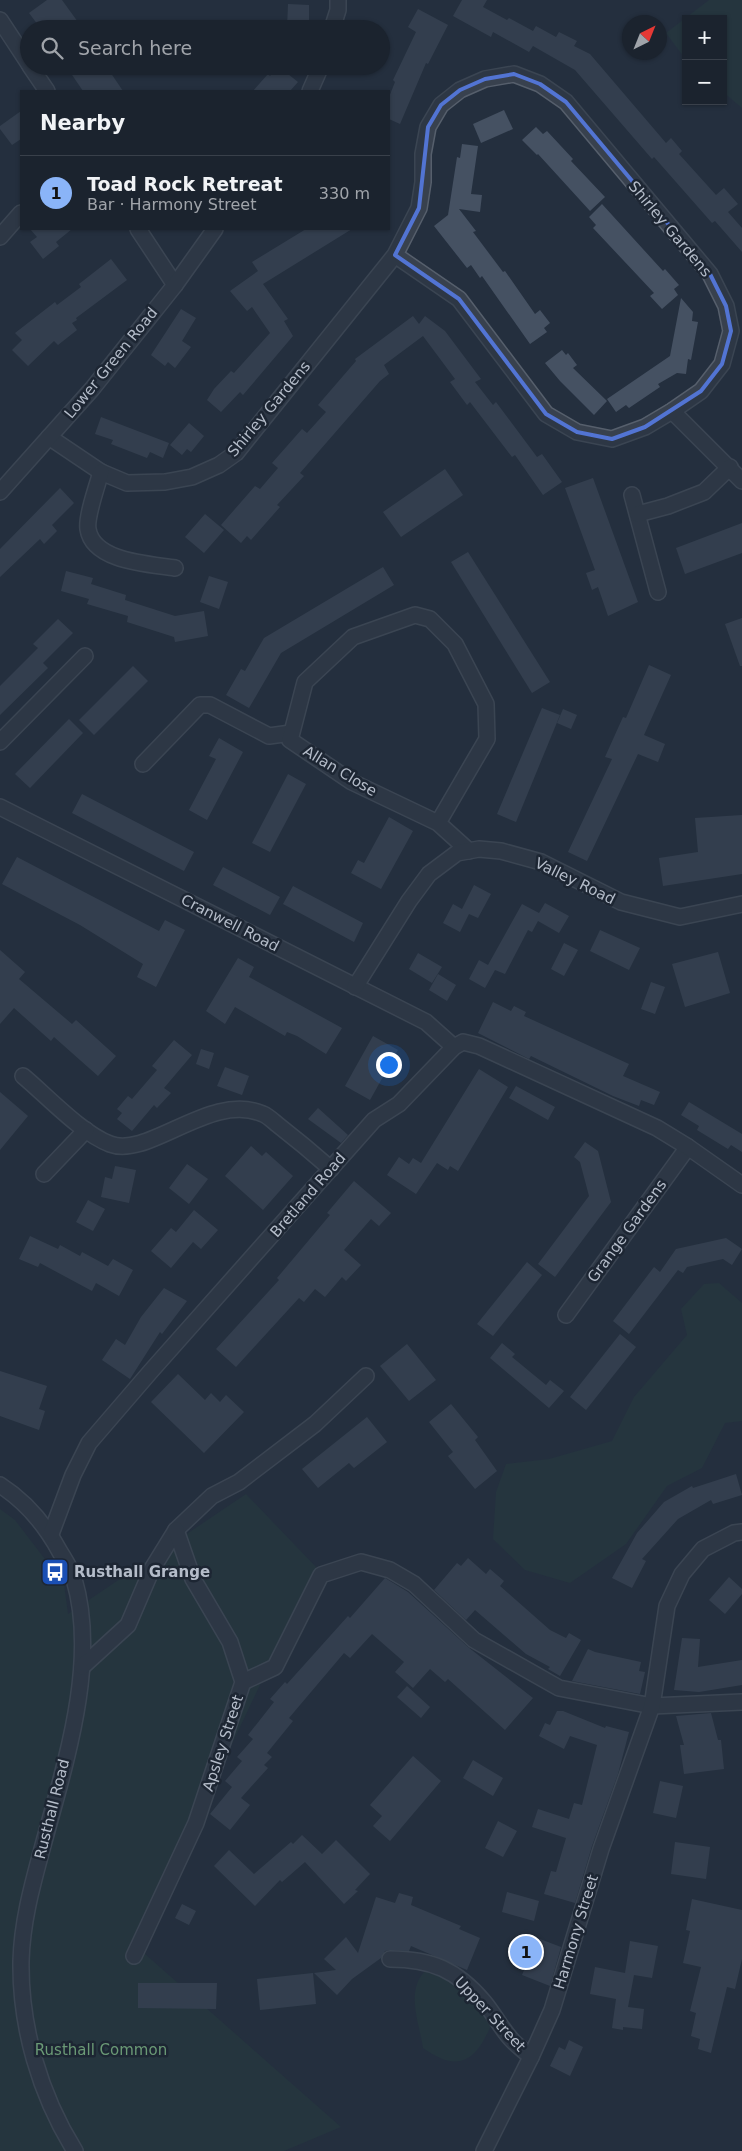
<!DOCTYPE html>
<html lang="en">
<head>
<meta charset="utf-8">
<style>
	body { margin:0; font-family:"DejaVu Sans",sans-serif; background:#242b36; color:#f1f3f6 }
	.controls { position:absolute; right:15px; top:15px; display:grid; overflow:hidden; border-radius:0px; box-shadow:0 1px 4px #0004 }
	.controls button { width:45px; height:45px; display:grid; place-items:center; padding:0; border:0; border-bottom:1px solid #39404a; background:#1b232e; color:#f1f3f6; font:25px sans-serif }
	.compass { position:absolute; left:622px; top:15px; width:45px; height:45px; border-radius:50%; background:#1b232e; box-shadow:0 1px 4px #0004; rotate:43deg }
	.you { position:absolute; left:388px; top:1064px; width:18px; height:18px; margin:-12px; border:4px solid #fff; border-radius:50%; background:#1a73e8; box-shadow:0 0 0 8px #1a73e833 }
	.badge { display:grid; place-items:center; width:32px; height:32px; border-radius:50%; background:#8ab4f8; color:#111; font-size:16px; font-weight:700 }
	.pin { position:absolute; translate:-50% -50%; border:2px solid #fff; box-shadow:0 1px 5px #0006 }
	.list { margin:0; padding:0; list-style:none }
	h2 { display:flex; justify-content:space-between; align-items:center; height:65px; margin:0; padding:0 20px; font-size:21px }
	h2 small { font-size:16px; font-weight:400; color:#a0a4aa }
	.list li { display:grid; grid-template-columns:32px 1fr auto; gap:15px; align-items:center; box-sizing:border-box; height:75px; padding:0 20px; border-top:1px solid #39404a }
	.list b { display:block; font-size:19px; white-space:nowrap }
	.list p { margin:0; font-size:16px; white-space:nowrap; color:#a0a4aa }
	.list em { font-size:16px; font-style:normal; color:#a0a4aa }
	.icon { flex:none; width:28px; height:28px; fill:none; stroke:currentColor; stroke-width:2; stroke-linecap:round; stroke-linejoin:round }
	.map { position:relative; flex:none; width:742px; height:2151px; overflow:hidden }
	.search { position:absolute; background:#1b232e; box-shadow:0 1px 4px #0004; left:20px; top:20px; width:370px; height:55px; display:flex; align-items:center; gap:12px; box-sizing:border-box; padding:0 18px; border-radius:28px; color:#a0a4aa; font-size:19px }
	.panel { position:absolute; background:#1b232e; box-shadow:0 1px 4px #0004; left:20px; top:90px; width:370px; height:140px; border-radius:0px }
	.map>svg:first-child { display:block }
</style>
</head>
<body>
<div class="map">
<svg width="742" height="2151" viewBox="0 0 742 2151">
	<rect width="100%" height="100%" fill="#242f3e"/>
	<!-- green -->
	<g fill="#263c3f">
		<path d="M 709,0 L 742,0 L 742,108 L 723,92 L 723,19 L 686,19 L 686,60 L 666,33 Z"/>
		<path d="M 719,1283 L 742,1303 L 742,1421 L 725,1423 L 702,1468 L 667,1486 L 626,1544 L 570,1583 L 525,1570 L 493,1539 L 496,1492 L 506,1464 L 549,1459 L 612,1441 L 634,1397 L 687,1335 L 681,1309 L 704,1284 Z"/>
		<path d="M 246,1494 L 316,1567 L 136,1946 L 341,2127 L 284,2151 L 0,2151 L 0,1509 L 15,1520 L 64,1584 L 68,1614 Z"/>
		<path d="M 426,1970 L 458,1978 L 493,2021 C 477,2059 461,2075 423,2048 C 419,2022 405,1990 426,1970 Z"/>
	</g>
	<!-- building -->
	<g fill="#455162">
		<path d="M 47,0 L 62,0 L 83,29 L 41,29 L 29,13 Z"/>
		<path d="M 462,0 L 487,0 L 483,7 L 507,20 L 509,18 L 533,31 L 536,26 L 556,37 L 559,32 L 577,41 L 574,46 L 590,54 L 666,143 L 671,138 L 682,151 L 679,154 L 716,195 L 724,188 L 738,204 L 728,212 L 742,228 L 742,252 L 715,221 L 712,223 L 654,157 L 652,159 L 575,70 L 533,46 L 529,52 L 493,32 L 491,37 L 453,16 Z"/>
		<path d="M 288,4 L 309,5 L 309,29 L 287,29 Z"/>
		<path d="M 418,9 L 448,25 L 428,64 L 426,63 L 400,124 L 389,119 L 389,97 L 395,82 L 393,80 L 416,32 L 408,27 Z"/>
		<path d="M 66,66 L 106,66 L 123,91 L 83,91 Z"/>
		<path d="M 278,66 L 298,82 L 290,91 L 253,91 L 268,74 L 270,76 Z"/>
		<path d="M 504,110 L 513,129 L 481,143 L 473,124 Z"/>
		<path d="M 21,111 L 21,139 L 12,145 L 0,129 L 0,126 Z"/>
		<path d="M 536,127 L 543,134 L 547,131 L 573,159 L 571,161 L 605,197 L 590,211 L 538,154 L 537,155 L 522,140 Z"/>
		<path d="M 462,144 L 478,146 L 471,194 L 482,195 L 480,212 L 459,209 L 476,231 L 473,232 L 503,272 L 505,271 L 535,314 L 540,310 L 550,323 L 544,328 L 547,332 L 530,344 L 482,276 L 480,278 L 471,265 L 467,268 L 434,226 L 448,215 L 457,157 L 460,158 Z"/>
		<path d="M 602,204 L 663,271 L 665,269 L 679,285 L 674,289 L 678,295 L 662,309 L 650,296 L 654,293 L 593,228 L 596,225 L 589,217 Z"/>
		<path d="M 30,229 L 72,229 L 56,242 L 59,246 L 43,259 L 30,242 L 37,237 Z"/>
		<path d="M 306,229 L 352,229 L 263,284 L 288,319 L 284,321 L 293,336 L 243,395 L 240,392 L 221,412 L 207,400 L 214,389 L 231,371 L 234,373 L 270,333 L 252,307 L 247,311 L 230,291 L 258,271 L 252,262 Z"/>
		<path d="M 111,259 L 127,280 L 76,318 L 77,320 L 72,323 L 77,330 L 58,345 L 54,341 L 28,366 L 12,350 L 22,340 L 15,333 L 55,302 L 57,305 L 81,287 L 79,284 Z"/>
		<path d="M 681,298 L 693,312 L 692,321 L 698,322 L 691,360 L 688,359 L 686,374 L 677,373 L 658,384 L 660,387 L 629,408 L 626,405 L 616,412 L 607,399 L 670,356 Z"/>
		<path d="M 181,309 L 196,318 L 182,341 L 191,347 L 175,368 L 168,362 L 165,366 L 151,355 Z"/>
		<path d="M 413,316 L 419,324 L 425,316 L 445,331 L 481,379 L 475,382 L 493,405 L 496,402 L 537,457 L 542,454 L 562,482 L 543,495 L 515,455 L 512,457 L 470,402 L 467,405 L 450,382 L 455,379 L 423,336 L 384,365 L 389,374 L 380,381 L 300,473 L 304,476 L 277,505 L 280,507 L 251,540 L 247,536 L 241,543 L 221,525 L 255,486 L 260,489 L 278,468 L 272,463 L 302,429 L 307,433 L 326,412 L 318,405 L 356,361 L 355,359 Z"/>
		<path d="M 562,350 L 566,355 L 568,353 L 577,365 L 573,368 L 607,401 L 594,415 L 560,381 L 545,363 Z"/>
		<path d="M 101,417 L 169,443 L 163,458 L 150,452 L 147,458 L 111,444 L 113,440 L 95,434 Z"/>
		<path d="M 189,423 L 204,436 L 191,452 L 187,449 L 182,455 L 170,445 Z"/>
		<path d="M 445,469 L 463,495 L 401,537 L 383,512 Z"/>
		<path d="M 593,478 L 638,602 L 608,616 L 598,587 L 592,590 L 586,573 L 595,570 L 565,488 Z"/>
		<path d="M 60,488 L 74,503 L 52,525 L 57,531 L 44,544 L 40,539 L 0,577 L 0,549 Z"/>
		<path d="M 205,514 L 224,530 L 204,553 L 185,537 Z"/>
		<path d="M 742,523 L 742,553 L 685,574 L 676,548 Z"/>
		<path d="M 468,552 L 550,682 L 532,693 L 451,562 Z"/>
		<path d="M 383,567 L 394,585 L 281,653 L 249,708 L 226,695 L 241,669 L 245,671 L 264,638 Z"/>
		<path d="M 66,571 L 93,578 L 91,584 L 126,595 L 125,600 L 175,616 L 204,611 L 208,636 L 175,642 L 174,637 L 127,622 L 128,616 L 87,604 L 89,599 L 61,591 Z"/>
		<path d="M 209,576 L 228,582 L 219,609 L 200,602 Z"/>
		<path d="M 742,618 L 742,666 L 740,666 L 725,624 Z"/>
		<path d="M 58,619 L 73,633 L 43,663 L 48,668 L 0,715 L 0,686 L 38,648 L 33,644 Z"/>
		<path d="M 649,665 L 671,675 L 644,735 L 665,744 L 658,762 L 638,754 L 587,861 L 568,852 L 612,759 L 605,757 L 623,717 L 626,718 Z"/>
		<path d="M 133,666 L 148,681 L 94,735 L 79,720 Z"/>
		<path d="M 542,708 L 560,715 L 516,822 L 497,814 Z"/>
		<path d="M 563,709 L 577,715 L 571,729 L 557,723 Z"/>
		<path d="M 69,719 L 83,733 L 30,788 L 15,774 Z"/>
		<path d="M 219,738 L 243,752 L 207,820 L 189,810 L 216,759 L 209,756 Z"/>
		<path d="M 288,774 L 306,784 L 270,852 L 252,843 Z"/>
		<path d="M 82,794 L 194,852 L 184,871 L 72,813 Z"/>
		<path d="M 742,815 L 742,874 L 663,886 L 659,858 L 698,852 L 695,818 Z"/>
		<path d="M 389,817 L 413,831 L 381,889 L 351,873 L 358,860 L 364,863 Z"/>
		<path d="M 17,857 L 159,931 L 165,920 L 185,930 L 156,987 L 137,977 L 143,964 L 80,925 L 2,884 Z"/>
		<path d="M 223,867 L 280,897 L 270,915 L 213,885 Z"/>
		<path d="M 474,885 L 491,894 L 478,918 L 469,914 L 460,932 L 443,923 L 453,904 L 462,909 Z"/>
		<path d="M 293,886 L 363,923 L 354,942 L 283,904 Z"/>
		<path d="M 545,903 L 569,916 L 559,933 L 538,921 L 532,932 L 528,930 L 505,974 L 495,970 L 485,988 L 469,979 L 479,960 L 488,965 L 522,904 L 539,913 Z"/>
		<path d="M 600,930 L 640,948 L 629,970 L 590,951 Z"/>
		<path d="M 564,943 L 578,950 L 564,976 L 551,969 Z"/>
		<path d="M 0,950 L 25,972 L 19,979 L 72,1024 L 76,1020 L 116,1056 L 98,1076 L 54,1037 L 51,1041 L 14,1008 L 0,1024 Z"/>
		<path d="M 718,952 L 730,993 L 685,1007 L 672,964 Z"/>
		<path d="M 418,953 L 442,967 L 432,983 L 409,969 Z"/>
		<path d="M 238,958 L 254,967 L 249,977 L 342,1028 L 326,1054 L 297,1036 L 287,1032 L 285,1036 L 235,1007 L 225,1024 L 206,1011 Z"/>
		<path d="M 438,974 L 456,985 L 447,1001 L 429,990 Z"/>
		<path d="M 651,982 L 665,987 L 655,1014 L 641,1009 Z"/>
		<path d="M 493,1002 L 511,1011 L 514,1006 L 526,1012 L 524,1016 L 629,1064 L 623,1076 L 660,1092 L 654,1105 L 641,1100 L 639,1106 L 613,1096 L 531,1056 L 529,1059 L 478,1033 Z"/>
		<path d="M 373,1036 L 398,1050 L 370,1100 L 345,1086 Z"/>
		<path d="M 174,1040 L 192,1055 L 164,1088 L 171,1093 L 157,1108 L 154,1105 L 132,1131 L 117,1119 L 122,1113 L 117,1109 L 128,1096 L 132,1099 L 157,1070 L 152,1066 Z"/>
		<path d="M 201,1049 L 214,1053 L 209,1069 L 196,1064 Z"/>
		<path d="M 225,1067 L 249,1076 L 242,1095 L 217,1086 Z"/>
		<path d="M 479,1069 L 508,1087 L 458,1171 L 450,1166 L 448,1170 L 437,1163 L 416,1194 L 387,1175 L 399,1157 L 409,1164 L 413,1158 L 421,1163 Z"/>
		<path d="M 516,1086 L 555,1107 L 548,1120 L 509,1098 Z"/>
		<path d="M 0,1092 L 28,1116 L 0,1150 Z"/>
		<path d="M 689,1102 L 742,1134 L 742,1152 L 731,1145 L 728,1149 L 697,1130 L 699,1126 L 681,1115 Z"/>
		<path d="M 318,1108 L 348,1135 L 341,1143 L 308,1119 Z"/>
		<path d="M 585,1142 L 598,1151 L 611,1202 L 555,1277 L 538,1264 L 589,1196 L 580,1162 L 574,1157 Z"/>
		<path d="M 251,1146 L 262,1156 L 266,1152 L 293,1176 L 263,1210 L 225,1176 Z"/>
		<path d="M 187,1164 L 208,1179 L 189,1204 L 169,1188 Z"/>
		<path d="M 115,1166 L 136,1170 L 129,1203 L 101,1197 L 105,1177 L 112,1179 Z"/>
		<path d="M 354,1181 L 391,1213 L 379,1226 L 371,1219 L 344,1250 L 361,1265 L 346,1281 L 342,1277 L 325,1297 L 315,1289 L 304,1302 L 299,1298 L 236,1367 L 216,1349 L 279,1280 L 277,1278 L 330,1215 L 327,1213 Z"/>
		<path d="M 88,1200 L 105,1209 L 93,1231 L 76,1222 Z"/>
		<path d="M 194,1210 L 218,1230 L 201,1249 L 193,1242 L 171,1268 L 151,1251 L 171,1228 L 176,1232 Z"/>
		<path d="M 30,1236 L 58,1249 L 60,1245 L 80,1256 L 82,1252 L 108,1266 L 113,1259 L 133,1270 L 119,1296 L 96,1283 L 92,1291 L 40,1263 L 38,1267 L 19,1259 Z"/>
		<path d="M 726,1238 L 742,1249 L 732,1265 L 723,1259 L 687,1267 L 683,1273 L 678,1270 L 629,1334 L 613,1321 L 654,1267 L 660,1272 L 676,1249 Z"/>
		<path d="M 527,1262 L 542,1275 L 493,1336 L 477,1324 Z"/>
		<path d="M 164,1288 L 187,1301 L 162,1334 L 160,1332 L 130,1379 L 102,1360 L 116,1339 L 125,1345 L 141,1317 Z"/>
		<path d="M 620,1334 L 636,1347 L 586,1410 L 570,1397 Z"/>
		<path d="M 502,1343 L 515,1354 L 512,1357 L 546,1385 L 550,1380 L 564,1391 L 549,1408 L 490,1358 Z"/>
		<path d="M 407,1344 L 436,1380 L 409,1401 L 380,1366 Z"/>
		<path d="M 0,1371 L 47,1386 L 39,1409 L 45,1411 L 39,1430 L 0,1416 Z"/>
		<path d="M 178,1374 L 205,1400 L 211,1393 L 220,1402 L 226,1395 L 244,1412 L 204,1453 L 151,1402 Z"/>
		<path d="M 451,1404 L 478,1437 L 475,1440 L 497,1471 L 475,1489 L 448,1456 L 453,1452 L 429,1422 Z"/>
		<path d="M 367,1417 L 387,1442 L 354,1468 L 349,1463 L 318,1488 L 302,1469 Z"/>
		<path d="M 736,1474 L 742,1495 L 713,1504 L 711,1500 L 678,1519 L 642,1559 L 646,1561 L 632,1588 L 612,1578 L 637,1533 L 664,1502 L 692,1486 L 693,1488 Z"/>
		<path d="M 468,1558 L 486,1574 L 490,1569 L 504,1581 L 500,1586 L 550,1630 L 566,1638 L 569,1633 L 581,1640 L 560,1676 L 548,1669 L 550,1667 L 526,1654 L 475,1610 L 466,1620 L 434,1590 L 457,1563 L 461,1566 Z"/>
		<path d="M 729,1577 L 742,1589 L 742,1594 L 725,1614 L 709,1600 Z"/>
		<path d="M 385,1578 L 408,1592 L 468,1647 L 533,1698 L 505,1730 L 448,1679 L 445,1682 L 430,1669 L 413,1688 L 395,1672 L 404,1662 L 372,1634 L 350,1658 L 344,1653 L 289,1718 L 293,1721 L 267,1753 L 272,1757 L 264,1765 L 268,1768 L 241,1798 L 250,1805 L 230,1830 L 210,1814 L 232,1787 L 225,1781 L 242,1761 L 237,1757 L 253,1739 L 248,1735 L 274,1702 L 270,1699 L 285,1682 L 287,1684 L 348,1616 L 350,1618 Z"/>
		<path d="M 682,1638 L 700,1639 L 698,1667 L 742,1660 L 742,1685 L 699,1692 L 674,1690 Z"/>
		<path d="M 588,1649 L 595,1652 L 641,1662 L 639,1671 L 645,1672 L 640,1694 L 572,1681 Z"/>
		<path d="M 407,1686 L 430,1707 L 421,1718 L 397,1697 Z"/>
		<path d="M 557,1711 L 563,1711 L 605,1728 L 606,1726 L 629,1732 L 618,1774 L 592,1846 L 575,1903 L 544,1894 L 551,1871 L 556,1872 L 566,1838 L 532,1827 L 538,1809 L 569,1819 L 574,1803 L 582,1805 L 597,1745 L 570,1736 L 564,1749 L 539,1736 L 545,1723 L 550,1725 Z"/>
		<path d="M 711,1713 L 718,1740 L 721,1740 L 724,1769 L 684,1774 L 680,1745 L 684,1745 L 676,1716 Z"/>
		<path d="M 413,1756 L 441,1781 L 390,1841 L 373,1826 L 382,1816 L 370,1805 Z"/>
		<path d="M 473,1760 L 503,1778 L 493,1796 L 463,1778 Z"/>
		<path d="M 660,1781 L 683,1786 L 676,1818 L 653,1813 Z"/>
		<path d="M 498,1821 L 517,1831 L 503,1857 L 485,1848 Z"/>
		<path d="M 302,1835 L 322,1854 L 336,1840 L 370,1874 L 355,1890 L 358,1891 L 344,1904 L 305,1862 L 282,1882 L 280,1880 L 255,1906 L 214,1866 L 229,1850 L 254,1874 L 291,1842 L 293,1844 Z"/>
		<path d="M 675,1842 L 710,1847 L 706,1879 L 671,1874 Z"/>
		<path d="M 507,1892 L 539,1901 L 534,1921 L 502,1912 Z"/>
		<path d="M 399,1893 L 413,1897 L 411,1905 L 461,1926 L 459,1929 L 480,1938 L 467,1970 L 411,1946 L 409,1951 L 390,1950 L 385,1951 L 381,1958 L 352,1979 L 337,1995 L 314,1973 L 336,1970 L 324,1959 L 346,1937 L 358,1953 L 376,1897 L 395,1903 Z"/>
		<path d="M 692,1899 L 742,1910 L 742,1959 L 735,1989 L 727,1987 L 711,2053 L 698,2049 L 700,2039 L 691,2036 L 696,2013 L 690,2011 L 701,1967 L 683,1963 L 690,1931 L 686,1930 Z"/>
		<path d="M 182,1904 L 196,1911 L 189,1925 L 175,1918 Z"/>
		<path d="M 540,1939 L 561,1947 L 550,1986 L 522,1975 L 530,1956 L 533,1957 Z"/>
		<path d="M 630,1941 L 658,1946 L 652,1978 L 634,1975 L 628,2007 L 644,2009 L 642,2029 L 623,2027 L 623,2030 L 612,2028 L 616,1999 L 590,1994 L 595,1967 L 625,1973 Z"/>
		<path d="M 313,1973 L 316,2004 L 260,2010 L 257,1979 Z"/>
		<path d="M 138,1983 L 217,1983 L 216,2009 L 138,2008 Z"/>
		<path d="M 569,2040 L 583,2047 L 570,2076 L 550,2066 L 559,2047 L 565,2050 Z"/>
	</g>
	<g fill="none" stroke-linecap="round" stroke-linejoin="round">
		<defs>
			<g id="minor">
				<path d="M 0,20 L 29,64"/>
				<path d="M 332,29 L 338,10 L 338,0"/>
				<path d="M 30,66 L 47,91"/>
				<path d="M 310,91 L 321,66"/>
				<path d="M 138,229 L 175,285"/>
				<path d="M 0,237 L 21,213"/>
				<path d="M 672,411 L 742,481"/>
				<path d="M 49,437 L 101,472 L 127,483 L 165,482 L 192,477 L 219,465 L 236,453 L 395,255 L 419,208 L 423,182 L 423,154 L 428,127 L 441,105 L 460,90 L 485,79 L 514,74 L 540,84 L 566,102 L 710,274 L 726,306 L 731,331 L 722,364 L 701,391 L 672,411 L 645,427 L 612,439 L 577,432 L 546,414 L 459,299 L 395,255"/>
				<path d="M 101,472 C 97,486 86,517 88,529 C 93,562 150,564 175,568"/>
				<path d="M 0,492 L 92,389 L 175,285 L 215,229"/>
				<path d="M 632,495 L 658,592"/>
				<path d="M 638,514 L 668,506 L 704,492 L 730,467"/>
				<path d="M 0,742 L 85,656"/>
				<path d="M 143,764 L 200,705 L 210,705 L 269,736 L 291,733"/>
				<path d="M 0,807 L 426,1022 L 454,1047"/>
				<path d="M 438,823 L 487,739 L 486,704 L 455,644 L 430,619 L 415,615 L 353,637 L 305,682 L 290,740 L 352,782 L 438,823 L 469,851"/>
				<path d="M 355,987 L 409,901 L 429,874 L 457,853 L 479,849 L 501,851 L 541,862 L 621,902 L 680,917 L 742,904"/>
				<path d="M 23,1076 C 47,1096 81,1133 110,1144 C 149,1159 211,1091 263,1114 C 268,1116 273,1121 278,1125 C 296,1139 314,1154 331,1169"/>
				<path d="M 44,1174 L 86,1130"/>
				<path d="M 566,1315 L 688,1147"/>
				<path d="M 0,1485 C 25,1501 46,1526 60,1552 C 65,1560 71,1569 74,1579 C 99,1663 64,1767 42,1849 C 32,1886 22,1922 21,1961 C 20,2027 40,2095 75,2151"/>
				<path d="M 51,1534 L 73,1475 L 89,1443 L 151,1371 L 374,1120 L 399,1104 L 454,1047 L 463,1042 L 479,1046 L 657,1128 L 688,1147 L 742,1185"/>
				<path d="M 82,1667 L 128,1625 L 152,1569 L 176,1530 L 212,1496 L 239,1482 L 315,1424 L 366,1376"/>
				<path d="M 243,1682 L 275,1667 L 321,1575 L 361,1562 L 390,1570 L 414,1584 L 474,1640 L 559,1688 L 652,1706 L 742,1702"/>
				<path d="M 134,1956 L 196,1823 L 243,1682 L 230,1642 L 193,1579 L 176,1530"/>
				<path d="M 390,1959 C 432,1959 457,1970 484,2002 C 494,2014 501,2028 511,2039 C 517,2046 525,2051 531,2057"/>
				<path d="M 484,2151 L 531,2057 L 552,2010 L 601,1849 L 652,1706 L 667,1606 L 682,1574 L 703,1549 L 734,1533 L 742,1532"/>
			</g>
		</defs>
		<!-- minor casing -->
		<use href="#minor" stroke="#565f6c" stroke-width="18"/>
		<!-- minor -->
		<use href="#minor" stroke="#38414e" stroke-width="15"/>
	</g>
	<!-- marked area -->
	<path d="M0 0H742V2151H0ZM 514,74 L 540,84 L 566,102 L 710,274 L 726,306 L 731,331 L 722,364 L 701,391 L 645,427 L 612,439 L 577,432 L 546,414 L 459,299 L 395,255 L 419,208 L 428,127 L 441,105 L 460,90 L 485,79 Z" fill="#242f3e" fill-opacity=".55" fill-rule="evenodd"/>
	<path fill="none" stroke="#5274d3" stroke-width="4" stroke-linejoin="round" d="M 514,74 L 540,84 L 566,102 L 710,274 L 726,306 L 731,331 L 722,364 L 701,391 L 645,427 L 612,439 L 577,432 L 546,414 L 459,299 L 395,255 L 419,208 L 428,127 L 441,105 L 460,90 L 485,79 Z"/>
	<!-- icons -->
	<defs>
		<symbol id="bus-square" viewBox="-11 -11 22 22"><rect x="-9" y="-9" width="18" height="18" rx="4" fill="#1a4fb4" stroke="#1d2633"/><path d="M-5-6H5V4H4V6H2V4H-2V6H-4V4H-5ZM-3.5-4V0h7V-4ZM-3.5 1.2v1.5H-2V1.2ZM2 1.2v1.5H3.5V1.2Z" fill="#fff"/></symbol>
	</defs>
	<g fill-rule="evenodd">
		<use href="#bus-square" x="39" y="1556" width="32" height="32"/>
	</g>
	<g text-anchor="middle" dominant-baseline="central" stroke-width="5" stroke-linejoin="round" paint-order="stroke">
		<!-- street labels -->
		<g font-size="15" fill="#b4bcc9" stroke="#1d2633">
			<text transform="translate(670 229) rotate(50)">Shirley Gardens</text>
			<text transform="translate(111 363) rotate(-51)">Lower Green Road</text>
			<text transform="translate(269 409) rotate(-50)">Shirley Gardens</text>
			<text transform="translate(340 771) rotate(31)">Allan Close</text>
			<text transform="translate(575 881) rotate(26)">Valley Road</text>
			<text transform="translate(230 923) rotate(27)">Cranwell Road</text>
			<text transform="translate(308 1195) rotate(-49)">Bretland Road</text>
			<text transform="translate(627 1231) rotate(-54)">Grange Gardens</text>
			<text transform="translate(223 1743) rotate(-72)">Apsley Street</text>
			<text transform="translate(52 1809) rotate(-76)">Rusthall Road</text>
			<text transform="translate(576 1932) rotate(-73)">Harmony Street</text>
			<text transform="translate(490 2014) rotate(47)">Upper Street</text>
		</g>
		<!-- poi labels -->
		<g font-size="15" font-weight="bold" fill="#b4bcc9" stroke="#1d2633" text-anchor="start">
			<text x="74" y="1572">Rusthall Grange</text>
		</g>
		<!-- park labels -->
		<g font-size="15" fill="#6b9a76" stroke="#1d2633">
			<text x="101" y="2050">Rusthall Common</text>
		</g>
	</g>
</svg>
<div class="controls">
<button>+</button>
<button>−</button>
</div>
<svg class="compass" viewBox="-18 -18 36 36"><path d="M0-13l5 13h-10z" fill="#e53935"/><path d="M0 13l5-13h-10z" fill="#a0a4aa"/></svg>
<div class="you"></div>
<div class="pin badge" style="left:526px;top:1952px">1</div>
<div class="search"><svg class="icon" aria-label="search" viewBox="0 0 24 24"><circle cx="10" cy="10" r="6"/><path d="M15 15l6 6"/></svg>Search here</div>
<section class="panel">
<h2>Nearby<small></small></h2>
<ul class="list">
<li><span class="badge">1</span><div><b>Toad Rock Retreat</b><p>Bar · Harmony Street</p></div><em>330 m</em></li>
</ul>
</section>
</div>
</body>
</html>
